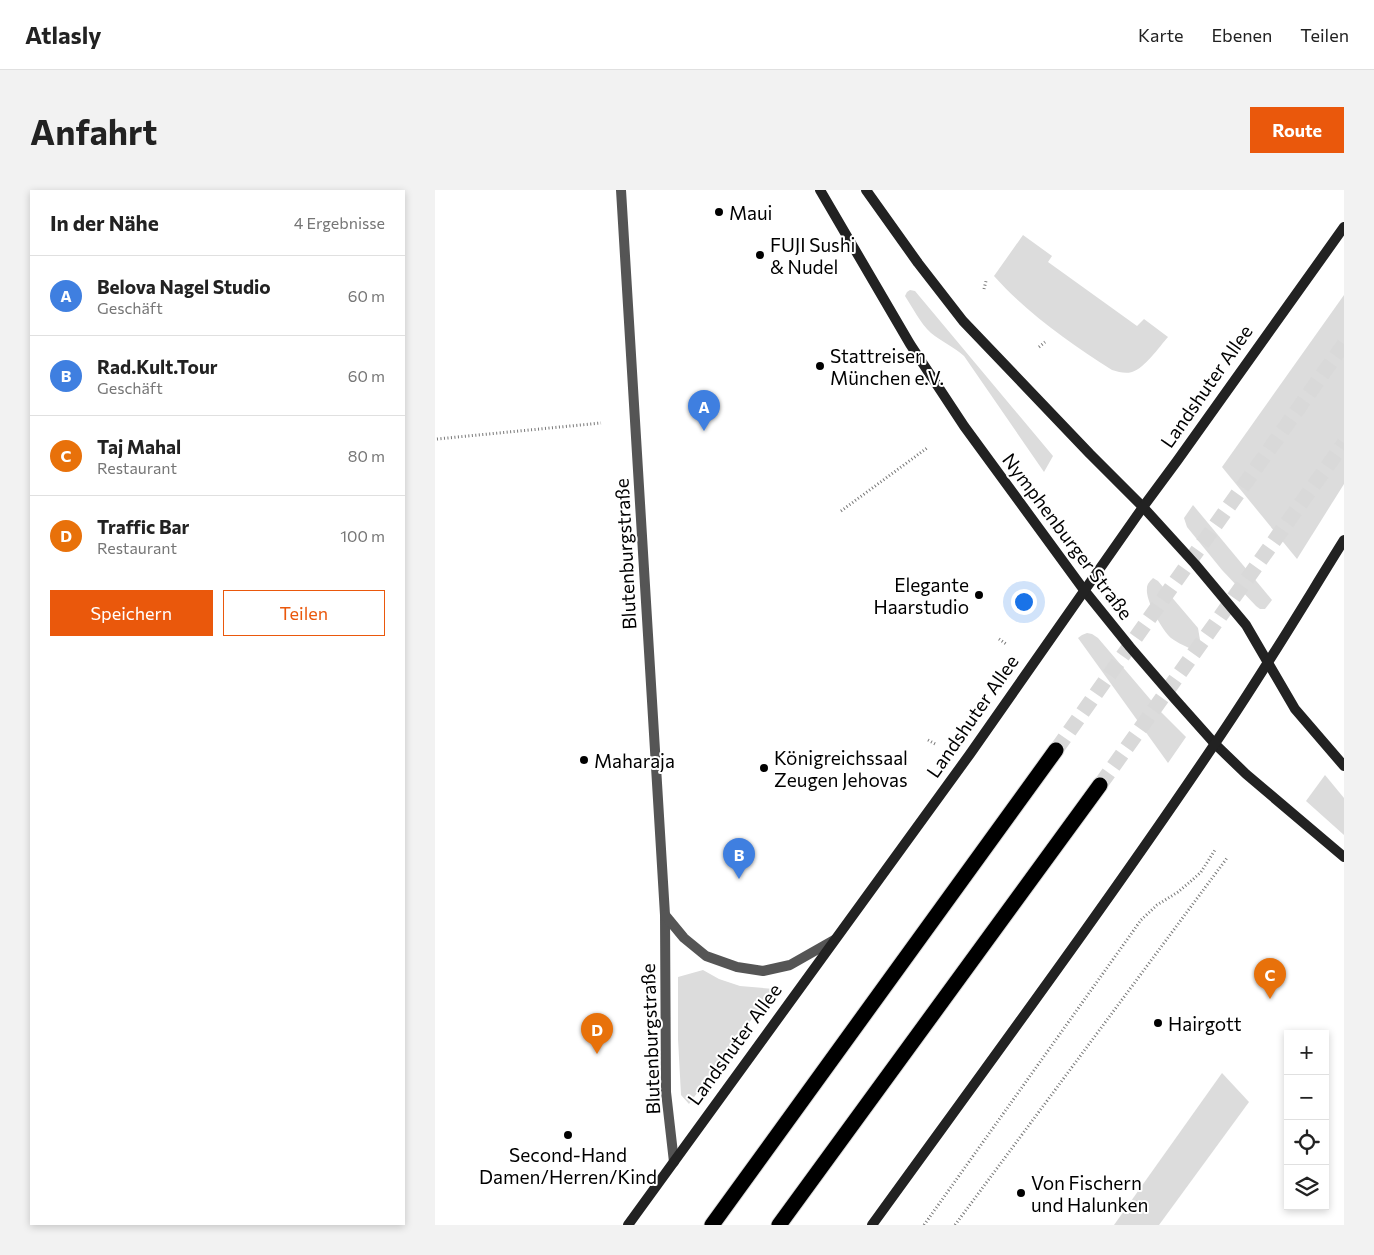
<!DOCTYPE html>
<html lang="de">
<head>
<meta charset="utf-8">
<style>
	body { margin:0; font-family:Commissioner,sans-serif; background:#f2f2f2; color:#222 }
	.controls { position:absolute; right:15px; bottom:15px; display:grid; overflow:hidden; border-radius:0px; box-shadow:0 2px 8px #0003 }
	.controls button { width:45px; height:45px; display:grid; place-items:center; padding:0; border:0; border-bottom:1px solid #e0e0e0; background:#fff; color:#222; font:25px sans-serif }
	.you { position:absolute; left:588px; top:411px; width:18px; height:18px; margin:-12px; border:4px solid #fff; border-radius:50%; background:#1a73e8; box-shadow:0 0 0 8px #1a73e833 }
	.badge { display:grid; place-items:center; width:32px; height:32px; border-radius:50%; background:#ea580c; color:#fff; font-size:16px; font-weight:700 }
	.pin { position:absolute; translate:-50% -41px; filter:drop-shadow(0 1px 2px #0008) }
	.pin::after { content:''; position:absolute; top:26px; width:18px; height:15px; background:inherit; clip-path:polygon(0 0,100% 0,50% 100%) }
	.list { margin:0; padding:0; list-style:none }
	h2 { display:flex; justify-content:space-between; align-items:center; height:65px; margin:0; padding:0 20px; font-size:21px }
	h2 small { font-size:16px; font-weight:400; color:#767676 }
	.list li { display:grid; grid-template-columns:32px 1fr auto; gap:15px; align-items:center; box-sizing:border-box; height:80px; padding:0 20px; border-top:1px solid #e0e0e0 }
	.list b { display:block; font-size:19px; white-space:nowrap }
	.list p { margin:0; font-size:16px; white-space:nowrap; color:#767676 }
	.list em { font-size:16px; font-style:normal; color:#767676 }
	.actions { display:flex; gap:10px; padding:15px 20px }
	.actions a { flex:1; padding:11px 0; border:1px solid #ea580c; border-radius:0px; text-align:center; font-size:18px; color:#ea580c }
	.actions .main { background:#ea580c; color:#fff }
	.icon { flex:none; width:28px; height:28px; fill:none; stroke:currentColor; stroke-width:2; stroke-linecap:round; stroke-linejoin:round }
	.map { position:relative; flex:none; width:909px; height:1035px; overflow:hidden; border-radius:0px }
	header { display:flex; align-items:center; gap:30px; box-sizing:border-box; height:70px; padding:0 25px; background:#fff; border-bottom:1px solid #e0e0e0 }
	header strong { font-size:24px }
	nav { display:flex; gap:28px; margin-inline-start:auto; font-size:18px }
	.intro { display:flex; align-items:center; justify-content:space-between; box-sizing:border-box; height:120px; padding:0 30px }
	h1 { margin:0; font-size:35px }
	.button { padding:12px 22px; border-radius:0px; background:#ea580c; color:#fff; font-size:18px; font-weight:700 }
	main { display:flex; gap:30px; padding:0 30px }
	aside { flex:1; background:#fff; border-radius:0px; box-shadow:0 2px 8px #0003 }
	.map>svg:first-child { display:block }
</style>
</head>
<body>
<header>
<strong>Atlasly</strong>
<nav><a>Karte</a><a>Ebenen</a><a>Teilen</a></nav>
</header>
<div class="intro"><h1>Anfahrt</h1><a class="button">Route</a></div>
<main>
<aside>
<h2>In der Nähe<small>4 Ergebnisse</small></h2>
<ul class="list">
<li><span class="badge" style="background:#3f7fe0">A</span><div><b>Belova Nagel Studio</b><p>Geschäft</p></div><em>60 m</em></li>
<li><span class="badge" style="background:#3f7fe0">B</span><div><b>Rad.Kult.Tour</b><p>Geschäft</p></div><em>60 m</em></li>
<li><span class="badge" style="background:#e8710a">C</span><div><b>Taj Mahal</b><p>Restaurant</p></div><em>80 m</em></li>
<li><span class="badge" style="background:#e8710a">D</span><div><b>Traffic Bar</b><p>Restaurant</p></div><em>100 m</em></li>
</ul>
<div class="actions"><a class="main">Speichern</a><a>Teilen</a></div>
</aside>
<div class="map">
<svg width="909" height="1035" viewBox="0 0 909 1035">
	<rect width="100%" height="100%" fill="#fff"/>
	<!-- green -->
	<g fill="#dcdcdc">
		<path d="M 588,45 L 617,66 L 613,72 L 702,136 L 709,129 L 733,147 C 724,157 710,178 697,182 C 690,184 684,182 677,180 C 635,153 593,124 559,86 Z"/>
		<path d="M 475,100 L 480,101 L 618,266 L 609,282 L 529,166 C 519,157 506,151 496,143 C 485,133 478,118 470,106 L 472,102 Z"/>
		<path d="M 909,105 L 909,294 L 862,369 L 787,277 Z"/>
		<path d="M 758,315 L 837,410 L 830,419 L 825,419 L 821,416 L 787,380 L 752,337 L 749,328 Z"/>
		<path d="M 718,388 L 723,391 L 763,438 L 765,450 L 761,456 L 754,458 C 748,455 741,452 736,448 C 727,440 710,410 712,398 C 712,394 715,391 718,388 Z"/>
		<path d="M 652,443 L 657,444 L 663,448 L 726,522 L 751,547 L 733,573 L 643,448 L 647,445 Z"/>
		<path d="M 890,585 L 909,608 L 909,645 L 871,611 Z"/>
		<path d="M 268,780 L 284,789 L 305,796 L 339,799 L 254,914 L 246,905 L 243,849 L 243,787 Z"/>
		<path d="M 787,883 L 814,912 L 724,1035 L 679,1035 Z"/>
	</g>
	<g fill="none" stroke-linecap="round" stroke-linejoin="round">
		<!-- highway-tunnel -->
		<g stroke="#d9d9d9" stroke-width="15" stroke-dasharray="15 8" stroke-linecap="butt">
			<path d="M 621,560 L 909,154"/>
			<path d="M 665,595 L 909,253"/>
		</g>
		<defs>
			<g id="highway">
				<path d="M 277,1035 L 621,560"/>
				<path d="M 344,1035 L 665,595"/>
			</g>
		</defs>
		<!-- highway casing -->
		<use href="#highway" stroke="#dbdbdb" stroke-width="17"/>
		<!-- path -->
		<g stroke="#777" stroke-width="3" stroke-dasharray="1 2.5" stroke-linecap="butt">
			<path d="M 549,99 L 551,91"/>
			<path d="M 604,157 L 610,152"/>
			<path d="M 2,249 L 166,233"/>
			<path d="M 406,321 L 492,258"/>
			<path d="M 564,449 L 571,454"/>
			<path d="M 493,550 L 502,555"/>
			<path d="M 489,1035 L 706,730 L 722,715 L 743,702 L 755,692 L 766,682 L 780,660"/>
			<path d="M 520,1035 L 792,668"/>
		</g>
		<!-- street -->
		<g stroke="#555" stroke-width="10">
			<path d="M 186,0 L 230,725 L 231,902 L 239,972"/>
			<path d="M 230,725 L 249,748 L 271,766 L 302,777 L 328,781 L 355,775 L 399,750"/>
		</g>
		<!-- secondary -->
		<g stroke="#222" stroke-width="10">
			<path d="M 385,0 L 475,154 L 529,236 L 649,400 L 695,457 L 739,508 L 780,554 L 811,584 L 909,667"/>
			<path d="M 431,0 L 483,73 L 528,131 L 655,264 L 708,317 L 760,374 L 811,435 L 860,519 L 909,576"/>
			<path d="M 193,1035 L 535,564 L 708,317 L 742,271 L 909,37"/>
			<path d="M 437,1035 C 552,876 669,718 779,555 C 825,488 866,419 909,350"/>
		</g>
		<!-- highway -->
		<use href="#highway" stroke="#000" stroke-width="15"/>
	</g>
	<!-- markers -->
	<g fill="#000" stroke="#fff" stroke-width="2">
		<circle cx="284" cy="22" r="5"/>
		<circle cx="325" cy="65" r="5"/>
		<circle cx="385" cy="176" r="5"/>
		<circle cx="544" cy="405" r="5"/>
		<circle cx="149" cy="570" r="5"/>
		<circle cx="329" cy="578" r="5"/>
		<circle cx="723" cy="833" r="5"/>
		<circle cx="133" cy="945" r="5"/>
		<circle cx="586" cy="1003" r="5"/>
	</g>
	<g text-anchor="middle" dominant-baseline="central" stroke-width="4" stroke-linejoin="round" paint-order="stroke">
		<!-- poi labels -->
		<g font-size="19" fill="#000" stroke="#fff" text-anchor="start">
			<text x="294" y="22">Maui</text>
			<text x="335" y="54">FUJI Sushi<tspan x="335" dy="22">&amp; Nudel</tspan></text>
			<text x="395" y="165">Stattreisen<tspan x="395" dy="22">München e.V.</tspan></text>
			<text x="534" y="394" text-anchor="end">Elegante<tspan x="534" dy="22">Haarstudio</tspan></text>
			<text x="339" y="567">Königreichssaal<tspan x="339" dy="22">Zeugen Jehovas</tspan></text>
			<text x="159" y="570">Maharaja</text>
			<text x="733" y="833">Hairgott</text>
			<text x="133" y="964" text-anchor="middle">Second-Hand<tspan x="133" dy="22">Damen/Herren/Kind</tspan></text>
			<text x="596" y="992">Von Fischern<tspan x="596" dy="22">und Halunken</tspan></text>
		</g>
		<!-- street labels -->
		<g font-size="19" fill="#000" stroke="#fff">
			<text transform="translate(771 196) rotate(-55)">Landshuter Allee</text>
			<text transform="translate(633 346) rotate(53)">Nymphenburger Straße</text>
			<text transform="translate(190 364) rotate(-93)">Blutenburgstraße</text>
			<text transform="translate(537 526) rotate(-55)">Landshuter Allee</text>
			<text transform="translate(215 849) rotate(-92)">Blutenburgstraße</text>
			<text transform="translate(299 854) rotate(-54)">Landshuter Allee</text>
		</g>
	</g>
</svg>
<div class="controls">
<button>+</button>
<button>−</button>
<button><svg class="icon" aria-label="locate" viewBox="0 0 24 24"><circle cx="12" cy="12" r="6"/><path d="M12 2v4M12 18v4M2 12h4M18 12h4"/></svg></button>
<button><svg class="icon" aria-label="layers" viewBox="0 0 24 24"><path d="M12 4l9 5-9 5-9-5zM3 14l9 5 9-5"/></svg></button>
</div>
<div class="you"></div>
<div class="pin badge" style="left:269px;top:241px;background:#3f7fe0">A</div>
<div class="pin badge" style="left:304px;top:689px;background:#3f7fe0">B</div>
<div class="pin badge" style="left:835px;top:809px;background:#e8710a">C</div>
<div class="pin badge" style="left:162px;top:864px;background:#e8710a">D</div>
</div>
</main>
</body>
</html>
